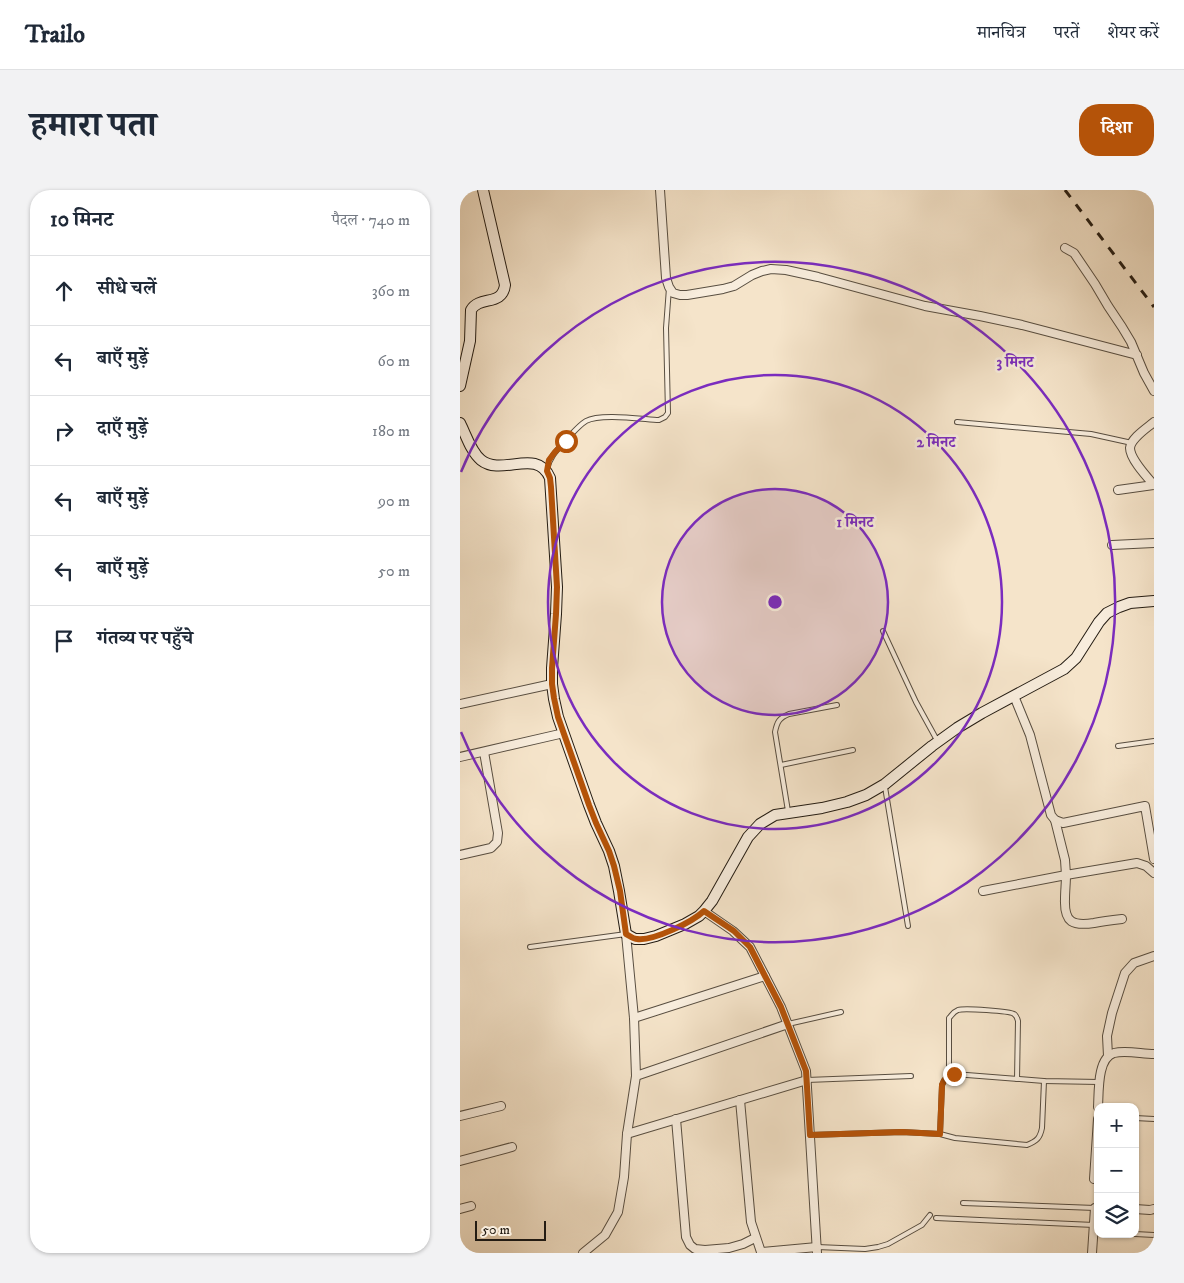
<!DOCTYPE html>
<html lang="hi">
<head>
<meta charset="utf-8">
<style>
	body { margin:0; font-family:"IM FELL DW Pica","Noto Serif Devanagari",serif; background:#f2f2f3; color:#1f2937 }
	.controls { position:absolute; right:15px; bottom:15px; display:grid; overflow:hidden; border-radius:10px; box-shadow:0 1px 4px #0004 }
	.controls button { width:45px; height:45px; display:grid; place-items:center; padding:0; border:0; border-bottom:1px solid #e0e1e3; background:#fff; color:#1f2937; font:25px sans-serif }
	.scale { position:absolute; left:15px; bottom:12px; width:71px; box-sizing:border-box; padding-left:5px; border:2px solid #241c13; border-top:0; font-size:14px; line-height:18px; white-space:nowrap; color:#241c13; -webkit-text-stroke:4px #f8eddd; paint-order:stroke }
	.stop { position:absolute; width:15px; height:15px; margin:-11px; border:4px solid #b45309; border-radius:50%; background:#fff }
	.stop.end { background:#b45309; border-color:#fff; box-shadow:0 1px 5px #0008 }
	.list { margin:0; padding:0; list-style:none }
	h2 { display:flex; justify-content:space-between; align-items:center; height:65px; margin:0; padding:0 20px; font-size:21px }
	h2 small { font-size:16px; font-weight:400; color:#747a83 }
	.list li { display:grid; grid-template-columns:32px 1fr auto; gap:15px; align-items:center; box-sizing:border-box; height:70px; padding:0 20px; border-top:1px solid #e0e1e3 }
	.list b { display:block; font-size:19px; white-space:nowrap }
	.list em { font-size:16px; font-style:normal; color:#747a83 }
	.icon { flex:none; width:28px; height:28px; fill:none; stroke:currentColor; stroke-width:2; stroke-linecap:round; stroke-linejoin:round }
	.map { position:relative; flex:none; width:694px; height:1063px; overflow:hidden; border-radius:20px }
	header { display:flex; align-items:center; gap:30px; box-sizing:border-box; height:70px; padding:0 25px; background:#fff; border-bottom:1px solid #e0e1e3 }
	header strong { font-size:24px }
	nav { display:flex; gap:28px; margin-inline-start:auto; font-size:18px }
	.intro { display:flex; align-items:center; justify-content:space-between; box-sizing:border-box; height:120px; padding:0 30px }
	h1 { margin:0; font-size:35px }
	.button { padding:12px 22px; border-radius:20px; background:#b45309; color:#fff; font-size:18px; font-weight:700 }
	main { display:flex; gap:30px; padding:0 30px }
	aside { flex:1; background:#fff; border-radius:20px; box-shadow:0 1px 4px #0004 }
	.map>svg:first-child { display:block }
</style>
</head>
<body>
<header>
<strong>Trailo</strong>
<nav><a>मानचित्र</a><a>परतें</a><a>शेयर करें</a></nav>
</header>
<div class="intro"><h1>हमारा पता</h1><a class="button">दिशा</a></div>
<main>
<aside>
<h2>10 मिनट<small>पैदल · 740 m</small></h2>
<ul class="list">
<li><svg class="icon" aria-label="ahead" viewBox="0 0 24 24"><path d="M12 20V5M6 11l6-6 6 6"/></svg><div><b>सीधे चलें</b></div><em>360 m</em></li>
<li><svg class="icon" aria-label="left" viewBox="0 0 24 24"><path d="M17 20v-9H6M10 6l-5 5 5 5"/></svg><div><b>बाएँ मुड़ें</b></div><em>60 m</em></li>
<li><svg class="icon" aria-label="right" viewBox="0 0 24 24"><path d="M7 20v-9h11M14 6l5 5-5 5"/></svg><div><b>दाएँ मुड़ें</b></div><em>180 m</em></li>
<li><svg class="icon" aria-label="left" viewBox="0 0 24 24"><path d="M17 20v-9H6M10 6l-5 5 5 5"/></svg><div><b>बाएँ मुड़ें</b></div><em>90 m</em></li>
<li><svg class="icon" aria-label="left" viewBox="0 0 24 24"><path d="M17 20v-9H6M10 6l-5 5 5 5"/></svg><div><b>बाएँ मुड़ें</b></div><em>50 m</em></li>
<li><svg class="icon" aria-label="arrive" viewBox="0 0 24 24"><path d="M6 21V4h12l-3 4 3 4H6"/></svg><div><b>गंतव्य पर पहुँचे</b></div></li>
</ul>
</aside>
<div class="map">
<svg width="694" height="1063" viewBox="0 0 694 1063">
	<rect width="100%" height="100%" fill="#f5e4ca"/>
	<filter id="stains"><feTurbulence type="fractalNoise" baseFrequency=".004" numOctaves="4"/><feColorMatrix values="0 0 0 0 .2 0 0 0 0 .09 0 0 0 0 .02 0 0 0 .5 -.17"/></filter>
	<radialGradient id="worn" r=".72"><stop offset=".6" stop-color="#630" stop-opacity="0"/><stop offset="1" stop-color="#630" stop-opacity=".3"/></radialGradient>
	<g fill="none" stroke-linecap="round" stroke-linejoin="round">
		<defs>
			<g id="lane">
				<path d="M 497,232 L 631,244 L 672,253"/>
				<path d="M 87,279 C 90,266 98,259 106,250 C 112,244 118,236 126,231 C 140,223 181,229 199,230 L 205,227 L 208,223 L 206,138 L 209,98"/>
				<path d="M 423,441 L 456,512 L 478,552"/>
				<path d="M 658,556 L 694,551"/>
				<path d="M 321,575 L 393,560"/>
				<path d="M 425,597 L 448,736"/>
				<path d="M 328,621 L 315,542 C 317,532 319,528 329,524 L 377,515"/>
				<path d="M 70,757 L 166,744"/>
				<path d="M 328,834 L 381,822"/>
				<path d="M 489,885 L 489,828 C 492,825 493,822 498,820 C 504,818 550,821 554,824 C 557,826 557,828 558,831 L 557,889"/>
				<path d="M 347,890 L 451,886"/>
				<path d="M 675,928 L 694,929"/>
				<path d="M 480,944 L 482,895 C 484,889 487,885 494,884 L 584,891 L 639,892"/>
				<path d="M 350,945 L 442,942 L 480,944 L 495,948 L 567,955 C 577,951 580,948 582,938 L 584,891"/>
				<path d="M 503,1013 L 635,1018"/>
				<path d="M 476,1028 L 634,1035 L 638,1036"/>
				<path d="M 675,1044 L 694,1045"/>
				<path d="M 357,1057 L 405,1059 L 418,1057 L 428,1054 L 462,1035 L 470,1025"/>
			</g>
			<g id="street">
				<path d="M 200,0 L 206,88 L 209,97 L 213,103 L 220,105 L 227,105 L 263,99 L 274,96 L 292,85 L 302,81 L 311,79 L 326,80 L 358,87 L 465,116 L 520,126 L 562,135 L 677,165"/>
				<path d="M 605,58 L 614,63 L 635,94 L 648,116 L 662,137 L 671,152 L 684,183 L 694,201"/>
				<path d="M 694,232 C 687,238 671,248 670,258 C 670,269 687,287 694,295"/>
				<path d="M 658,300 L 694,295"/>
				<path d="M 652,355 L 694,353"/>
				<path d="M 554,506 L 570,545 L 591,625 L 595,630 L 603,633 L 685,616 L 694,669"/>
				<path d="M 0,514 L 92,494"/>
				<path d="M 0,567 L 104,543"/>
				<path d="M 595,630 L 605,670 L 606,685 L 677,673 L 686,676 L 694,683"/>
				<path d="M 0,665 L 31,658 L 37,652 L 38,643 L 24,562"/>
				<path d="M 523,701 L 606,685 C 606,693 605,701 605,709 C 604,733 613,736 634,733 C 644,731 653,730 662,729"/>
				<path d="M 244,721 L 273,741 L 290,757 L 321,817 L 346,881 L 357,1063"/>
				<path d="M 174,828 L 305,786"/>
				<path d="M 648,866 L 647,846 L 652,823 L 665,783 L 674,773 L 694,766"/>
				<path d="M 176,886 L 328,834"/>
				<path d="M 280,910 L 291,1032 L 301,1062"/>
				<path d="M 638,917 C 639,902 637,868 654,863 C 666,860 682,864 694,864"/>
				<path d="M 0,926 L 41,916"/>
				<path d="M 216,929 L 226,1047 L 230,1055 L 235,1059 L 245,1060 L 269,1058 L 283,1054 L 295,1048"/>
				<path d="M 167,944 L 347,890"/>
				<path d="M 0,971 L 52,957"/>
				<path d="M 634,989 L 638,929"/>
				<path d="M 0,1019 L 11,1016"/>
				<path d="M 675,1019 L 690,1020 L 694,1019"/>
				<path d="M 123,1063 L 145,1045 L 158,1022 L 164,987 L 167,944 L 176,886 L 174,828 L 166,744"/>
				<path d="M 301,1063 L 301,1062 L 357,1057"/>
				<path d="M 632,1063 L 635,1018 L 638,1018"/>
			</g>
			<g id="secondary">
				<path d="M 0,196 L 10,151 L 11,120 C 20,105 42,117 45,95 L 23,0"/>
				<path d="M 0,233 C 6,245 11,262 21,270 C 42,287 77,257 90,288 L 97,397 L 96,424 L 92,478 L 92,494 L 94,509 L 98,527 L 129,615 L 136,633 L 149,661 L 154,676 L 159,701 L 166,744 L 175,749 L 184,749 L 196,746 L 225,734 L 239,726 L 244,721 L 252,711 L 288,647 L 300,634 L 315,625 L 362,618 L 387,612 L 406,605 L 425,594 L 472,556 L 497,538 L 522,523 L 604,479 L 616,468 L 639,432 L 647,423 L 659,417 L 670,413 L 694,411"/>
			</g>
		</defs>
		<!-- lane casing -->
		<use href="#lane" stroke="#584e41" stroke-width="6"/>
		<!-- street casing -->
		<use href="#street" stroke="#584e41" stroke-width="10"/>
		<!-- secondary casing -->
		<use href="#secondary" stroke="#241c13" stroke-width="12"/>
		<!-- lane -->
		<use href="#lane" stroke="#f8eddd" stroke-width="4"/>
		<!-- street -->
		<use href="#street" stroke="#f8eddd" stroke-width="8"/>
		<!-- secondary -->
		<use href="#secondary" stroke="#f8eddd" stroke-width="10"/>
		<!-- rail -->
		<path stroke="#241c13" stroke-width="3" stroke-dasharray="9 9" stroke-linecap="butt" d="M 605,0 L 694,117"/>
	</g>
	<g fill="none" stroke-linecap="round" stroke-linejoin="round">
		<!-- route -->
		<path stroke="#b45309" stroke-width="6" d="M 106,251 L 95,262 L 89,270 L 87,281 L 90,288 L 91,297 L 97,397 L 96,424 L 92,478 L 92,494 L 94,508 L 98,527 L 129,615 L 136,633 L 149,661 L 154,676 L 160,701 L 166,744 C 170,746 173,749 177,749 C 194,751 232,732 244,721 L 274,741 L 290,757 L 321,817 L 346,881 L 350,945 L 442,942 L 480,944 L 482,895 C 484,889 487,885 494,884"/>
	</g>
	<!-- distance rings -->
	<circle cx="315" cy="412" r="113" fill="#7b2cbf" fill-opacity=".12"/>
	<g fill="none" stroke="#7b2cbf" stroke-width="2.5">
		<circle cx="315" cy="412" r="113"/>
		<circle cx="315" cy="412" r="227"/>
		<path d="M1 282A340 340 0 1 1 1 542"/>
	</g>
	<circle cx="315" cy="412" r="8" fill="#7b2cbf" stroke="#f8eddd" stroke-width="2.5"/>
	<g font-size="15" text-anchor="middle" font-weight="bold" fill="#7b2cbf" stroke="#f8eddd" stroke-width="5" stroke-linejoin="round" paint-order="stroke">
		<text x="555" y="177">3 मिनट</text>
		<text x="476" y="257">2 मिनट</text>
		<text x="395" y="337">1 मिनट</text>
	</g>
	<rect width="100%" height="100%" filter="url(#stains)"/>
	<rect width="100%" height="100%" fill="url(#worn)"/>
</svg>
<div class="controls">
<button>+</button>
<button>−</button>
<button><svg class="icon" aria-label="layers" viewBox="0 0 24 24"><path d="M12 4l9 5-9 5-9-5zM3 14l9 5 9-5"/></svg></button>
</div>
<div class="scale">50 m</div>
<div class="stop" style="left:106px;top:251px"></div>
<div class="stop end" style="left:494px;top:884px"></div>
</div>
</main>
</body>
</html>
